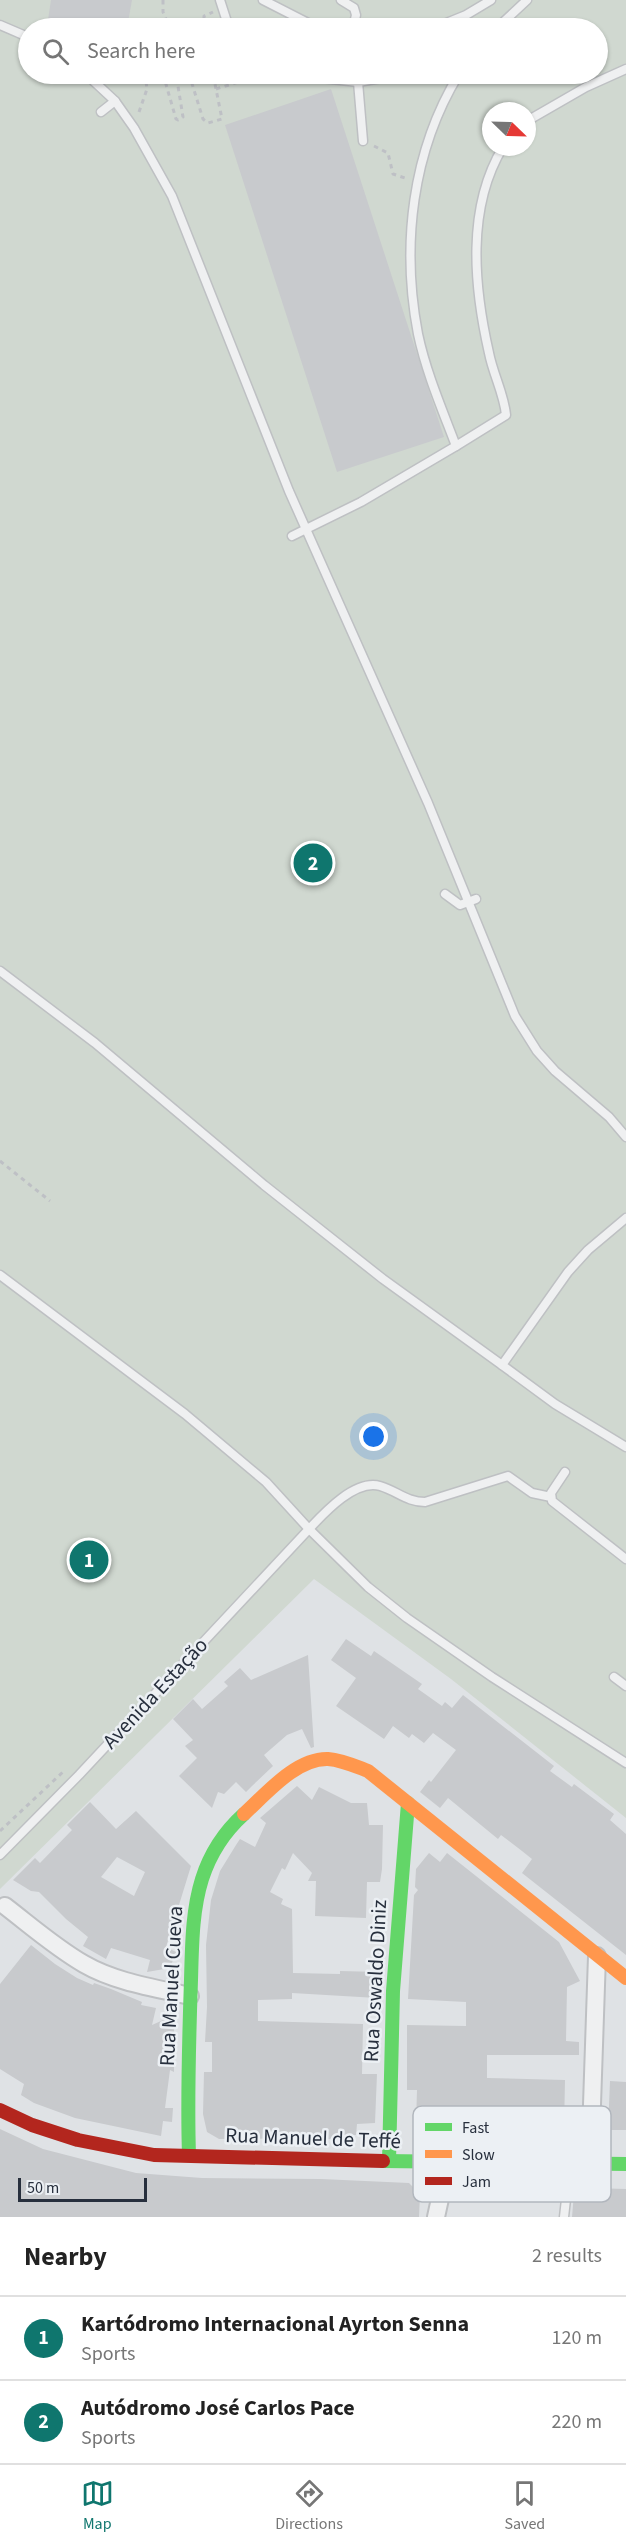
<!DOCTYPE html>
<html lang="en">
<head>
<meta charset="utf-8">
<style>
  :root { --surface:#fff; --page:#f2f2f2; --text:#222; --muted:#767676; --line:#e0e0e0; --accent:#0f766e }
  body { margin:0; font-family:"Source Sans 3",sans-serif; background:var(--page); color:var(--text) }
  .compass { position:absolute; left:482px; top:102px; width:54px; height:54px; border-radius:50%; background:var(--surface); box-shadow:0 2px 4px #0004; rotate:113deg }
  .scale { position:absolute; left:18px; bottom:15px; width:129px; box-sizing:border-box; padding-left:6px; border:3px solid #272f3d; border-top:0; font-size:16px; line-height:21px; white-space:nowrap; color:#272f3d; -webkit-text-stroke:4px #ecf0f4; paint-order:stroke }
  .you { position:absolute; left:374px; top:1437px; width:21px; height:21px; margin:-15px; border:4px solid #fff; border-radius:50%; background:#1a73e8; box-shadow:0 0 0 9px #1a73e833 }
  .badge { display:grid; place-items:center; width:39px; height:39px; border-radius:50%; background:var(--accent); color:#fff; font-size:20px; font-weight:700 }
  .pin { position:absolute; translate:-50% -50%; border:3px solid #fff; box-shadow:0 2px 6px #0006 }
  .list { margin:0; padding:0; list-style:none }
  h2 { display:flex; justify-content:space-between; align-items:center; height:78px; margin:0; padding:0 24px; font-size:26px }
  h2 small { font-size:20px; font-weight:400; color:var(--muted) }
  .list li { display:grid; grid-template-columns:39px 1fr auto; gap:18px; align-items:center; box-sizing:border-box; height:84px; padding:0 24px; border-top:2px solid var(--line) }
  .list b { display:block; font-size:22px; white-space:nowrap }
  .list p { margin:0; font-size:20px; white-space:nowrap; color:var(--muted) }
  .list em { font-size:20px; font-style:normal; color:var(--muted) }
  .icon { flex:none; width:33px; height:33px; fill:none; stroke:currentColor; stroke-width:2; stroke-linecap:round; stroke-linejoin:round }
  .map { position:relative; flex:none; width:626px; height:2217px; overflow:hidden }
  .search { position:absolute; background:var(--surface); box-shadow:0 2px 4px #0004; left:18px; right:18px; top:18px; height:66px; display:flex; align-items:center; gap:15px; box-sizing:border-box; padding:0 21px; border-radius:33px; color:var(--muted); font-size:22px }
  .sheet { height:246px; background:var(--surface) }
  nav { display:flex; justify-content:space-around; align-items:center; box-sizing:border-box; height:84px; border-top:2px solid var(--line); background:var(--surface); font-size:16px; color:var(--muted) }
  nav a { display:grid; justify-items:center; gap:3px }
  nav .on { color:var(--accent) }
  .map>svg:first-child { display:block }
  .green { fill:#d0d8d0; fill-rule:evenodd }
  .building { fill:#c8cacd; fill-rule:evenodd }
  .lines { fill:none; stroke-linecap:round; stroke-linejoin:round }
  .lane-casing { stroke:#bec0c3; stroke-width:11 }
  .street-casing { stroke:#bec0c3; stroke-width:20 }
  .path { stroke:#bec0c5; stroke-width:3; stroke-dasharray:4.5 4.5; stroke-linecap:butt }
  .lane { stroke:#eff0f1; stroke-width:8 }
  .street { stroke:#eff0f1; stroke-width:16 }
  .fast { stroke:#63d668; stroke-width:14 }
  .slow { stroke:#ff974d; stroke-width:14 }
  .jam { stroke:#b3261e; stroke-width:14 }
  .labels { text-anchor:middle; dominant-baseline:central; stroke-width:5; stroke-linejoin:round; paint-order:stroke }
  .street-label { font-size:21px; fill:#272f3d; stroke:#ecf0f4 }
  .key { fill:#ecf0f4; stroke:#b1b6bd; stroke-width:1.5 }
  .key-label { font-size:16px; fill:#272f3d }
</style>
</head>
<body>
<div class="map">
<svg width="626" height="2217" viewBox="0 0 626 2217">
  <rect width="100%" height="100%" fill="#dfe2e5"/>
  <!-- green -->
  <path class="green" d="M0 0H626V1818L451 1679 314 1579 0 1889ZM28 28H598V74H28ZM491 111H527V147H491Z"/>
  <!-- building -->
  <g class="building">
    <path d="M51 0H132L127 28H65L47 26Z"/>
    <path d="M331 89 444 437 337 472 225 125Z"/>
    <path d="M346 1639 371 1656 374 1651 422 1684 418 1689 442 1706 445 1702 452 1708 463 1695 554 1766 550 1771 572 1787 574 1784 614 1814 610 1820 626 1834V1955L522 1873 532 1859 522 1851 501 1835 498 1839 448 1798 440 1808 420 1792 429 1780 431 1782 456 1750 433 1733 424 1743 412 1734 409 1738 393 1726 384 1739 336 1706 356 1678 331 1660Z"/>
    <path d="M308 1655 314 1747 311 1748 302 1729 287 1735 264 1755 273 1766 252 1786 246 1792 236 1782 224 1794 218 1792 212 1808 179 1776 197 1758 185 1746 193 1740 173 1719 193 1699 202 1709 228 1686 224 1682 240 1668 251 1680Z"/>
    <path d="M297 1786 312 1800 319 1787 351 1803H367L369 1825H383L382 1869 380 1882H367L366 1918 315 1916 316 1881H308L312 1873 293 1853 285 1870 282 1868 270 1892 283 1899 281 1904 292 1909 293 1973 340 1974V1971L378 1972 377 1998 292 1993V1999L258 2000V2021L363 2024 362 2074H377L375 2123 357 2124 356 2135H341V2140L315 2138 219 2139 207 2132 203 2114 204 2072H212V2042H205L207 2007 206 1945 211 1900 220 1871 236 1845 240 1839 255 1847 266 1823 260 1818Z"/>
    <path d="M90 1802 116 1829 136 1811 191 1866 166 1947 176 1952 170 1968 147 1972 150 1960 111 1948 106 1959 83 1946 88 1937 66 1919 39 1892 31 1891 13 1880 35 1858 40 1863 72 1830 67 1825ZM117 1857 145 1872 134 1896 101 1877Z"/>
    <path d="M429 1853 440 1862 447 1853 559 1942 580 1981 567 1987 566 2041 579 2042V2055H487V2078L565 2080 564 2128 514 2127V2132H500V2144H432V2130L420 2129 416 2123 417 2090H407V2025L466 2026V2002L408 1999 414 1895 418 1890 415 1887 416 1869Z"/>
    <path d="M31 1945 55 1964 77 1978 93 1985 94 1983 111 1989 142 2002 141 2005 156 2008 152 2025 170 2017 174 2024V2072L170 2070 165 2108H173L172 2122 163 2121 161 2136 75 2118 34 2103 21 2095 24 2084 0 2069V1984Z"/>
    <path d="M610 2081 626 2082V2130H608Z"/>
    <path d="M0 2129 43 2149 136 2173 202 2178 321 2179 409 2183 420 2194 419 2217H0Z"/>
    <path d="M575 2182 592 2183 591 2188 626 2189V2217H572Z"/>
  </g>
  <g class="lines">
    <defs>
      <g id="lane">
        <path d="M220 0 229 28"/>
        <path d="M263 0 308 23 330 28"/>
        <path d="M341 0 354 8 356 15 353 28"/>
        <path d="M0 25 28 37"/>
        <path d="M434 28 466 15 491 0"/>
        <path d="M497 28 527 0"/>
        <path d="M86 74 115 101 134 128 172 196 289 491 428 803 515 1016 537 1051 555 1071 609 1117 626 1137"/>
        <path d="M285 74 358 82 405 74"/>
        <path d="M358 82 363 141"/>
        <path d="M101 112 115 101"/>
        <path d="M527 121 586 87 626 69"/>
        <path d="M456 446 506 415C504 394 493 374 489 353 474 287 466 208 503 147"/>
        <path d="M292 536 361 502 456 446C442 409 426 372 418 334 401 245 412 151 459 74"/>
        <path d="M445 894 460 905 476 899"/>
        <path d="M0 971 95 1043 264 1185 383 1279 502 1365"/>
        <path d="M626 1218 588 1250 568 1272 502 1365 555 1404 626 1447"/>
        <path d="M0 1275 185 1414 266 1482 309 1529C324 1513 355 1479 380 1486 397 1491 407 1502 425 1502L508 1476 532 1493 551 1497"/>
        <path d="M565 1472 551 1493 552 1501 626 1559"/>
        <path d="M614 1677 626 1686"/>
        <path d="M0 1855 79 1775 309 1529 368 1587 407 1618 492 1677 626 1763"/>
        <path d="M564 2217 570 2164"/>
      </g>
      <g id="street">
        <path d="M5 1906C31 1926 56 1948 84 1964 115 1982 155 1988 190 1996"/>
        <path d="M590 2164 597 1956"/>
        <path d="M436 2217 443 2185 445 2163"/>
      </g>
    </defs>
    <!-- lane casing -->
    <use href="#lane" class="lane-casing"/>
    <!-- street casing -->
    <use href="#street" class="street-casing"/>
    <!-- path -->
    <g class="path">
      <path d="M163 0V12L170 28"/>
      <path d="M138 28 142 24 146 28"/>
      <path d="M204 28V16L213 12"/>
      <path d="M163 74 176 119 178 120 183 117 176 74"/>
      <path d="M189 74 203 119 208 123 222 119 213 74"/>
      <path d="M216 89 264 74"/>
      <path d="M139 112 147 89 145 74"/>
      <path d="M374 146 388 153 393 174 405 178"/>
      <path d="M0 1161 50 1201"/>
      <path d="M0 1831 64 1771"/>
    </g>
    <!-- lane -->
    <use href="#lane" class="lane"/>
    <!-- street -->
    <use href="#street" class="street"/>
    <!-- fast -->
    <g class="fast">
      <path d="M189 2155C187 2096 189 2038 191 1980 192 1946 192 1911 202 1879 210 1854 224 1832 244 1814"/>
      <path d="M383 2161 626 2164"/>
      <path d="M389 2161 393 1991 408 1803"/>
    </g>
    <!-- slow -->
    <path class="slow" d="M244 1814C266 1794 296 1758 328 1759 342 1760 355 1766 368 1771L626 1978"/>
    <!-- jam -->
    <path class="jam" d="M0 2110 32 2125 78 2140 154 2155 383 2161"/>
  </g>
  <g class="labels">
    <!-- street labels -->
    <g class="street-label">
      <text transform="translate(155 1693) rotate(-47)">Avenida Estação</text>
      <text transform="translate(375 1981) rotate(-87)">Rua Oswaldo Diniz</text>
      <text transform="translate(171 1986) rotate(-87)">Rua Manuel Cueva</text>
      <text transform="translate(313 2138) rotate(2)">Rua Manuel de Teffé</text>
    </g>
  </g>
  <!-- legend -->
  <rect x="413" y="2106" width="198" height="96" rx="9" class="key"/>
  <rect x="425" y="2123" width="27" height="8" fill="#63d668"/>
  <rect x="425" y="2150" width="27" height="8" fill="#ff974d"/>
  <rect x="425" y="2177" width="27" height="8" fill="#b3261e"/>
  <g class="key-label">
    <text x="462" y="2133">Fast</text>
    <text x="462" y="2160">Slow</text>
    <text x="462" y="2187">Jam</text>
  </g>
</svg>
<svg class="compass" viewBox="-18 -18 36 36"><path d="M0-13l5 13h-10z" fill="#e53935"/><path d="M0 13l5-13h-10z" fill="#767676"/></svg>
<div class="scale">50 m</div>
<div class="you"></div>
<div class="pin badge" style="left:89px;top:1560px">1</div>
<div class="pin badge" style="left:313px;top:863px">2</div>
<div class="search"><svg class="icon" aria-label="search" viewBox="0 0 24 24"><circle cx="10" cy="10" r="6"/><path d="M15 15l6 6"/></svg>Search here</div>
</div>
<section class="sheet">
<h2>Nearby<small>2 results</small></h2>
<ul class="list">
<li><span class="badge">1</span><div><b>Kartódromo Internacional Ayrton Senna</b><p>Sports</p></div><em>120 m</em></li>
<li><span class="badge">2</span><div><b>Autódromo José Carlos Pace</b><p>Sports</p></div><em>220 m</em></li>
</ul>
</section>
<nav>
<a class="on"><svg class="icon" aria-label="map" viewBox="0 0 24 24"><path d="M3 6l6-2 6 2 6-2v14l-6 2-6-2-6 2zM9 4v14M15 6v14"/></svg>Map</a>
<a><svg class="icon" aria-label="directions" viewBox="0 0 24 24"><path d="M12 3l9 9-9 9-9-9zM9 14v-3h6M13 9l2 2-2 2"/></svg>Directions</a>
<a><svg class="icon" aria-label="saved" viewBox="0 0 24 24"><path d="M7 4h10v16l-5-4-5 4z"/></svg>Saved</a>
</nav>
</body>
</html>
